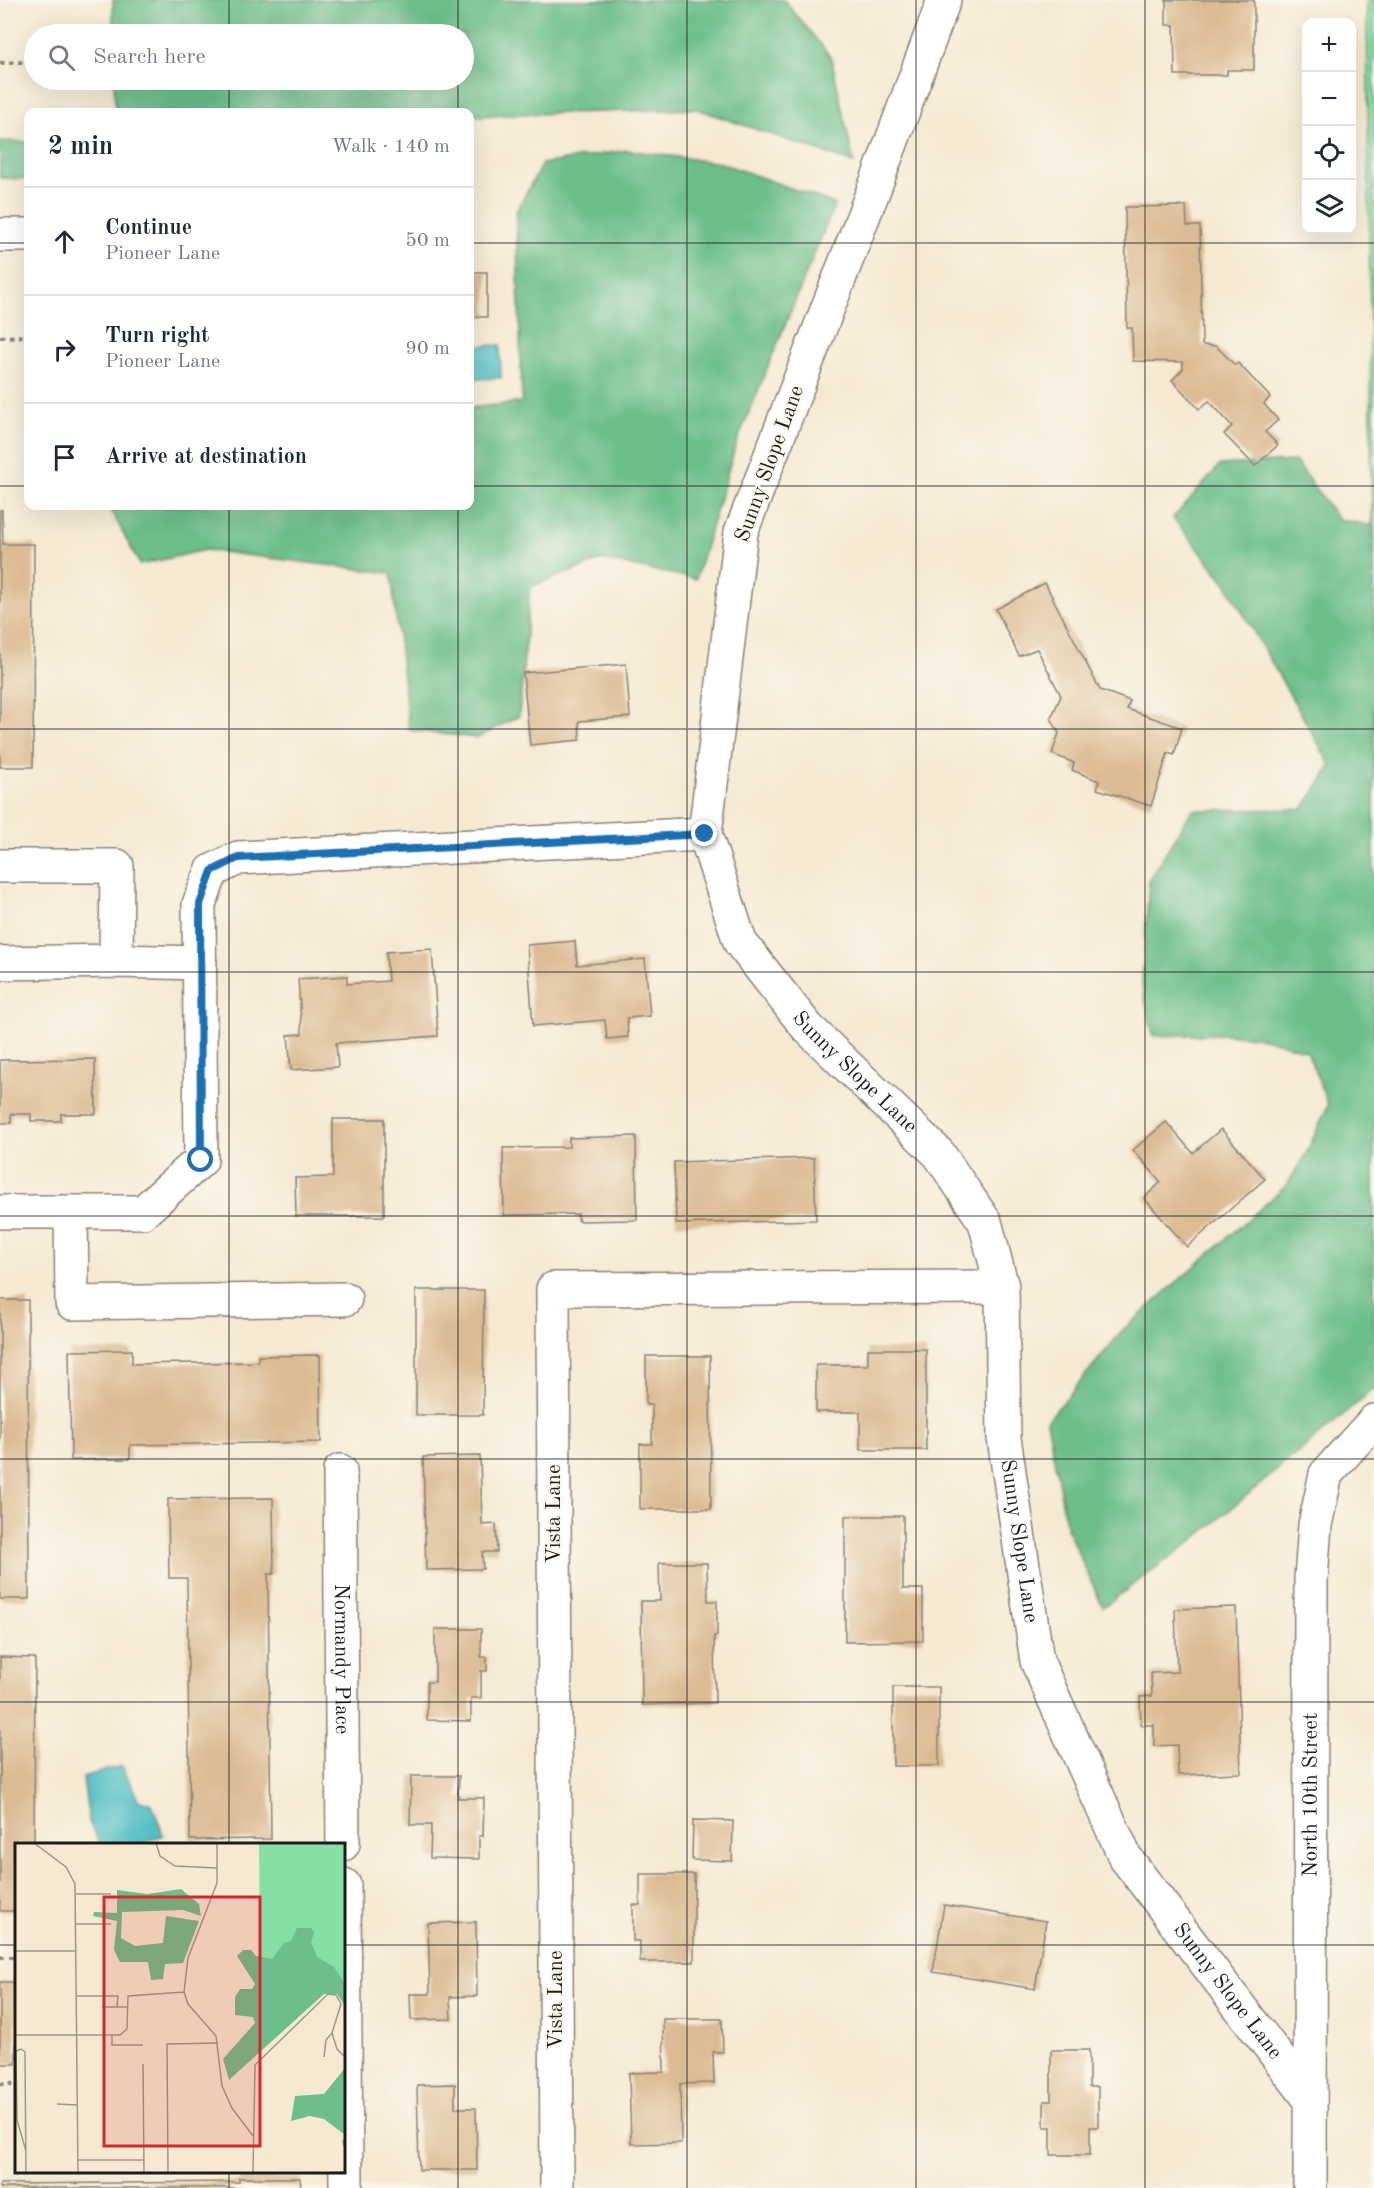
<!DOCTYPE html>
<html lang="en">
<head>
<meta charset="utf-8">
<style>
  :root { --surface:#fff; --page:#f2f2f3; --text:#1f2937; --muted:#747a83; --line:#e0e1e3 }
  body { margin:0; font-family:"Old Standard TT",serif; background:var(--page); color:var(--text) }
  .controls { position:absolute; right:18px; top:18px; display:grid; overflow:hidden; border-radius:12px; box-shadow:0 6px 24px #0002 }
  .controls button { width:54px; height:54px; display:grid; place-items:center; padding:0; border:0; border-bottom:2px solid var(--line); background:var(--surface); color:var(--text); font:30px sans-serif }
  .stop { position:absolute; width:18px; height:18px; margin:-14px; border:4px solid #1f6fb2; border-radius:50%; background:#fff }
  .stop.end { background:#1f6fb2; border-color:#fff; box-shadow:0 2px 6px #0008 }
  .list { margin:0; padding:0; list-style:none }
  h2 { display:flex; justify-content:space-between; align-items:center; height:78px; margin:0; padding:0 24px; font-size:26px }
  h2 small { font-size:20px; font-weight:400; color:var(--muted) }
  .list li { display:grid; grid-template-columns:39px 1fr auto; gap:18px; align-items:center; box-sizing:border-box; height:108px; padding:0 24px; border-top:2px solid var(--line) }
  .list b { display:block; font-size:22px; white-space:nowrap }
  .list p { margin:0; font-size:20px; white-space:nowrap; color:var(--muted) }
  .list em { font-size:20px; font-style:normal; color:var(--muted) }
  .icon { flex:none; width:33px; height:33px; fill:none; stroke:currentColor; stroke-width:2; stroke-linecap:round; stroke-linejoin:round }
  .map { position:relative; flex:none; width:1374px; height:2188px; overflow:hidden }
  .search { position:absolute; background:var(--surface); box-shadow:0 6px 24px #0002; left:24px; top:24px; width:450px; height:66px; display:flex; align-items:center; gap:15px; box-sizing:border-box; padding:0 21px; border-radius:33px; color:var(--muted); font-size:22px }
  .panel { position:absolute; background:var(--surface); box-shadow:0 6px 24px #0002; left:24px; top:108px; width:450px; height:402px; border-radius:12px }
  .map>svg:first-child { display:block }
  .green { fill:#86dfa5; stroke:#517e60; stroke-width:1.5 }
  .forest { fill:#6cbe8a; stroke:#446d53; stroke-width:1.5 }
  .water { fill:#4ebdc4; stroke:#356c70; stroke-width:1.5 }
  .building { fill:#dbbb93 }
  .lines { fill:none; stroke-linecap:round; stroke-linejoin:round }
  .minor-casing { stroke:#888277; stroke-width:36 }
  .path { stroke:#888277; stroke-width:4; stroke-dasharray:4.5 4.5; stroke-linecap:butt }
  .minor { stroke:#fff; stroke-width:33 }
  .route { stroke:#1f6fb2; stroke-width:8 }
  .grid { fill:none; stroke:#1c1c1c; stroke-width:1.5; stroke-opacity:0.55 }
  .labels { text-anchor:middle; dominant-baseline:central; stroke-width:4.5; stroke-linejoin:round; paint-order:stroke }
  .street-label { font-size:21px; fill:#1c1c1c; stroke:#fbf7ec }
  .inset-road { fill:none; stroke:#9e9789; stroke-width:1.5 }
  .view { fill:#d62828; fill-opacity:0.15; stroke:#d62828; stroke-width:3 }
  .inset-edge { fill:none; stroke:#1c1c1c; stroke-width:3 }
</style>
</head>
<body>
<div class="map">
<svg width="1374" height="2188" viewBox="0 0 1374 2188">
  <rect width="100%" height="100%" fill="#fbf7ec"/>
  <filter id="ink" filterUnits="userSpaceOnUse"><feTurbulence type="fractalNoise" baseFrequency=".0167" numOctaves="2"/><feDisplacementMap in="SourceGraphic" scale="12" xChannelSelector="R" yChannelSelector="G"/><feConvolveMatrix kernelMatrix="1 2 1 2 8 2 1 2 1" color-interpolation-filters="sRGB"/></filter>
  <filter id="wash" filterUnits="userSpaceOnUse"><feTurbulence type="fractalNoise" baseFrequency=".008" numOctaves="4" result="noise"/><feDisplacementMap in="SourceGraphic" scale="24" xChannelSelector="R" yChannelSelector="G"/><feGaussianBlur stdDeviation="1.35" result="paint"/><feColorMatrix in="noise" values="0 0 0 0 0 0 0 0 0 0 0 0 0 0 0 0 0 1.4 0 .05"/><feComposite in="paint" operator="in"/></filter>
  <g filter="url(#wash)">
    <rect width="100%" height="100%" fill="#f5e9d2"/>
    <!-- green -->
    <path class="green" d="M1367 0H1374V744Z"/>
    <!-- forest -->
    <g class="forest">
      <path d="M113 0H784L831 57 854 163 697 109 470 116V112H115L114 80H464V34H113Z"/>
      <path d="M0 141 28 142V179L0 178Z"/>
      <path d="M627 150 721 163 835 204 736 444 696 579 602 560 530 587 519 716 477 738 409 730 391 573 205 550 140 565 109 506H470V408L522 402 516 212 542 164Z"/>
      <path d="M1295 461 1338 519 1374 526V1389L1196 1538 1103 1607 1067 1529 1047 1421 1124 1329 1287 1185 1306 1154 1328 1105 1307 1051 1264 1038 1226 1034 1153 1036 1142 985 1149 880 1192 810 1303 809 1331 766 1225 582 1173 518 1220 465Z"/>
    </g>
    <!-- water -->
    <g class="water">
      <path d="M500 345 501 378 472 379V384H470V346Z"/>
      <path d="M122 1766 139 1801 152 1804 163 1835 141 1844H100L89 1822 83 1777Z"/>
    </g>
    <g id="blocks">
      <!-- building -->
      <g class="building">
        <path d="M1166 0H1254V70H1227V75H1175L1174 25H1166Z"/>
        <path d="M1186 206 1187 226H1200L1202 345 1216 346 1235 365 1238 363 1270 397 1264 404 1278 420 1265 432 1278 445 1255 466 1224 434 1232 426 1209 401 1199 409 1172 380 1183 369V362L1133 361 1132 328H1127L1125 207Z"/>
        <rect x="470" y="272" width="17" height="45"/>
        <path d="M0 510H2L3 544H34L33 767H0Z"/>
        <path d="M1045 583 1100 690 1130 701 1127 709 1182 728 1174 755 1168 753 1151 806 1097 789 1099 781 1072 770 1074 763 1052 754 1059 733 1051 718 1061 696 1037 649 1019 656 996 609Z"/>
        <path d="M626 664 630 717 579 721 580 740 530 745 523 673Z"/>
        <path d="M575 941 577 965 645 959 650 1016 627 1018 628 1037 607 1039 605 1020 533 1026 527 945Z"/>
        <path d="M432 949 438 1036 336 1043 338 1067 291 1070 288 1035 302 1034 298 979 347 976V984L388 981 386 952Z"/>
        <path d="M95 1059 96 1114H61V1121H31V1114H11V1123H0V1060Z"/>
        <path d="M333 1119H384V1216H296L295 1178 333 1177Z"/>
        <path d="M1166 1122 1193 1153 1221 1129 1265 1179 1187 1247 1144 1198 1161 1182 1133 1150Z"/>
        <path d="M636 1136 637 1220 578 1221V1214L504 1215 503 1148 569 1147V1138Z"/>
        <path d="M814 1158 816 1220 676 1224 674 1162Z"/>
        <path d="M416 1290H484L483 1415H416Z"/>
        <path d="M0 1300H28L29 1599H0Z"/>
        <path d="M868 1349H926V1450H860V1412H816V1365H868Z"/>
        <path d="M132 1350V1364L258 1362V1356L320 1355 321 1442 130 1445V1459L71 1460 69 1351Z"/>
        <path d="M646 1356H710L711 1509H640V1444H652V1405H646Z"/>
        <path d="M480 1456 482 1525 496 1524 497 1552H482L483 1569 426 1570 423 1457Z"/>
        <path d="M273 1498 274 1574H268L271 1839 190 1840 187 1578H169L168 1499Z"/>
        <path d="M845 1516H903V1589H923V1641L845 1642Z"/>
        <path d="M659 1563H707L708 1601H717V1636H714L715 1703 642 1705 641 1601H660Z"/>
        <path d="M1236 1607 1241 1773 1178 1775 1177 1745 1154 1746V1725H1141L1140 1697 1152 1696 1151 1673 1177 1672 1175 1609Z"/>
        <path d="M435 1629H481V1657H487V1671H481V1698H471V1721L427 1720V1682H435Z"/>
        <path d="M0 1657 35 1658 34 1844H16V1911H0Z"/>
        <rect x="893" y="1687" width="46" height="79"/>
        <path d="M411 1776H459L458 1798H484L483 1836H479V1859L430 1858 431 1825H410Z"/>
        <path d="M693 1820 733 1821 732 1861 692 1860Z"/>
        <path d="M640 1874H694V1962H640V1941H633V1905H640Z"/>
        <path d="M944 1905 1046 1921 1035 1989 933 1972Z"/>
        <path d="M476 1922 477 1996 450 1997 451 2019 411 2020 410 1994H430L428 1923Z"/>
        <rect x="0" y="1982" width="16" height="82"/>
        <path d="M663 2019H722L723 2052H713L714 2083 680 2084 681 2143 631 2144 629 2073 664 2072Z"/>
        <path d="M1051 2050H1089V2087H1098V2127H1090V2155H1051V2127H1044V2101H1051Z"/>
        <path d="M455 2084V2108H476L477 2170H419L417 2085Z"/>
        <path d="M239 2178H300L301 2188H0V2184L239 2182Z"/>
      </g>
    </g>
  </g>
  <g filter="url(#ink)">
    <use href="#blocks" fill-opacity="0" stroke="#888277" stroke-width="1.5"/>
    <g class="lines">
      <defs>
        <g id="minor">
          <path id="s1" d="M944 0 877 181 741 532 705 834 740 942 807 1027 939 1154 985 1222 1002 1287 1004 1438 1037 1661 1125 1857 1310 2099"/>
          <path d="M0 235H28"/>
          <path d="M0 866H117L116 961"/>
          <path d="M0 963 116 961 200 963"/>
          <path d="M0 1212H143L201 1160 199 904 212 871 238 858 705 834"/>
          <path d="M71 1212 72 1303 345 1299"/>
          <path id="s2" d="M340 1471 343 1844"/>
          <path d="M344 1885 346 2188"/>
          <path d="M557 2188 553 1289 1002 1287"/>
          <path id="s3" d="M1310 2188 1311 1579 1315 1525 1326 1474 1374 1421"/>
        </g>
      </defs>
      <!-- minor casing -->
      <use href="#minor" class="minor-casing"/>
      <!-- path -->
      <g class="path">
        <path d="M0 63 34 62"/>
        <path d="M0 337 28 336"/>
        <path d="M0 1957H16"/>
        <path d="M0 2084H16"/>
      </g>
      <!-- minor -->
      <use href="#minor" class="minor"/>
    </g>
  </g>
  <g class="lines" filter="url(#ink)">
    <!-- route -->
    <path class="route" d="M201 1160 200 904 212 871 238 858 705 834"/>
  </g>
  <!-- grid -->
  <path class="grid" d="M229 0V34M458 0V34M687 0V2188M916 0V2188M1145 0V2188M229 80V112M458 80V112M0 243H28M470 243H1374M0 486H28M470 486H1374M229 506V1844M458 506V2188M0 729H1374M0 972H1374M0 1216H1374M0 1459H1374M0 1702H1374M0 1945H16M344 1945H1374M229 2172V2188"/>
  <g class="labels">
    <!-- street labels -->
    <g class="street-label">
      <text transform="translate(770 464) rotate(-70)">Sunny Slope Lane</text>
      <text stroke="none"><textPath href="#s1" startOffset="1161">Sunny Slope Lane</textPath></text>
      <text transform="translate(554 1514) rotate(-90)">Vista Lane</text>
      <text stroke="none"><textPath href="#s1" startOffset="1683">Sunny Slope Lane</textPath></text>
      <text stroke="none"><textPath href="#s2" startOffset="188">Normandy Place</textPath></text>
      <text stroke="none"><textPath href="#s3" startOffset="393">North 10th Street</textPath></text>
      <text stroke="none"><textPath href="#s1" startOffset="2188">Sunny Slope Lane</textPath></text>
      <text transform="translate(556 2000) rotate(-90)">Vista Lane</text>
    </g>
  </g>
  <!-- overview -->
  <g transform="translate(15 1843)">
    <rect width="330" height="330" fill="#f5e9d2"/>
    <path d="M244 0H330V152L308 148 246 206Z" fill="#86dfa5"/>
    <path d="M166 46 184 61 186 73 168 67 107 69 106 95 120 103 148 100 151 73 184 78 168 120 150 121 148 136 136 137 133 119H105L99 107 102 78 78 73 79 69 102 70V47L132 51ZM282 85H296L299 90 296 99 302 114 319 124 330 141V163L322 151H309L214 237 208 216 240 180 238 174 220 172V154L225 146H237L240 141 222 113 228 107H236L241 113 257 116 269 100 276 98ZM330 225V308L327 299 330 292 309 276 295 273 276 278 280 253 309 251Z" fill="#6cbe8a"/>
    <path class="inset-road" d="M19 0 51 24 60 41 63 330M141 0 145 13 160 23 202 25M202 0V40L173 115 169 149 173 161 201 193 207 243 217 265 238 293M60 51H96M61 81H96M0 108H61M62 153H103L102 164M87 164H112M0 192H105L112 186 113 153 169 149M97 192V202H128M309 214 311 197 317 190M128 221 129 330M42 261 63 262M11 308 2 277 1 214V208L6 206 10 209V213L11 330M63 317H129M153 330 152 201 203 200M238 330 240 222 313 151 321 152 326 161 317 190 322 206 330 214M307 330 330 329"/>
    <path class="view" d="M89 54H245V303H89Z"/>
    <rect width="330" height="330" class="inset-edge"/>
  </g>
</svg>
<div class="controls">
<button>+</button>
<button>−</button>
<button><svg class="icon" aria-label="locate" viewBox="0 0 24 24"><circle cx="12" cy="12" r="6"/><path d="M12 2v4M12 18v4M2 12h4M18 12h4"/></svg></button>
<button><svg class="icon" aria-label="layers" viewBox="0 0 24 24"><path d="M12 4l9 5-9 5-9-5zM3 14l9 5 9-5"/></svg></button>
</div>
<div class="stop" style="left:201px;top:1160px"></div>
<div class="stop end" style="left:705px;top:834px"></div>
<div class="search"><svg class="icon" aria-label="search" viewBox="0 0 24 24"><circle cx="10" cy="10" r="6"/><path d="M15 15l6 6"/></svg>Search here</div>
<section class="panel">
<h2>2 min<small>Walk · 140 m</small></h2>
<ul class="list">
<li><svg class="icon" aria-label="ahead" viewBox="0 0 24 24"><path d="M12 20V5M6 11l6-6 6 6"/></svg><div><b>Continue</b><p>Pioneer Lane</p></div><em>50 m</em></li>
<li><svg class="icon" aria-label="right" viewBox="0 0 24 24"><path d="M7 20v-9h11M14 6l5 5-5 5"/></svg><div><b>Turn right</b><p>Pioneer Lane</p></div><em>90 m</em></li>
<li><svg class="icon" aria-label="arrive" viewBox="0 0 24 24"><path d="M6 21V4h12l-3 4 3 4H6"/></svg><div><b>Arrive at destination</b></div></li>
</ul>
</section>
</div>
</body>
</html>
